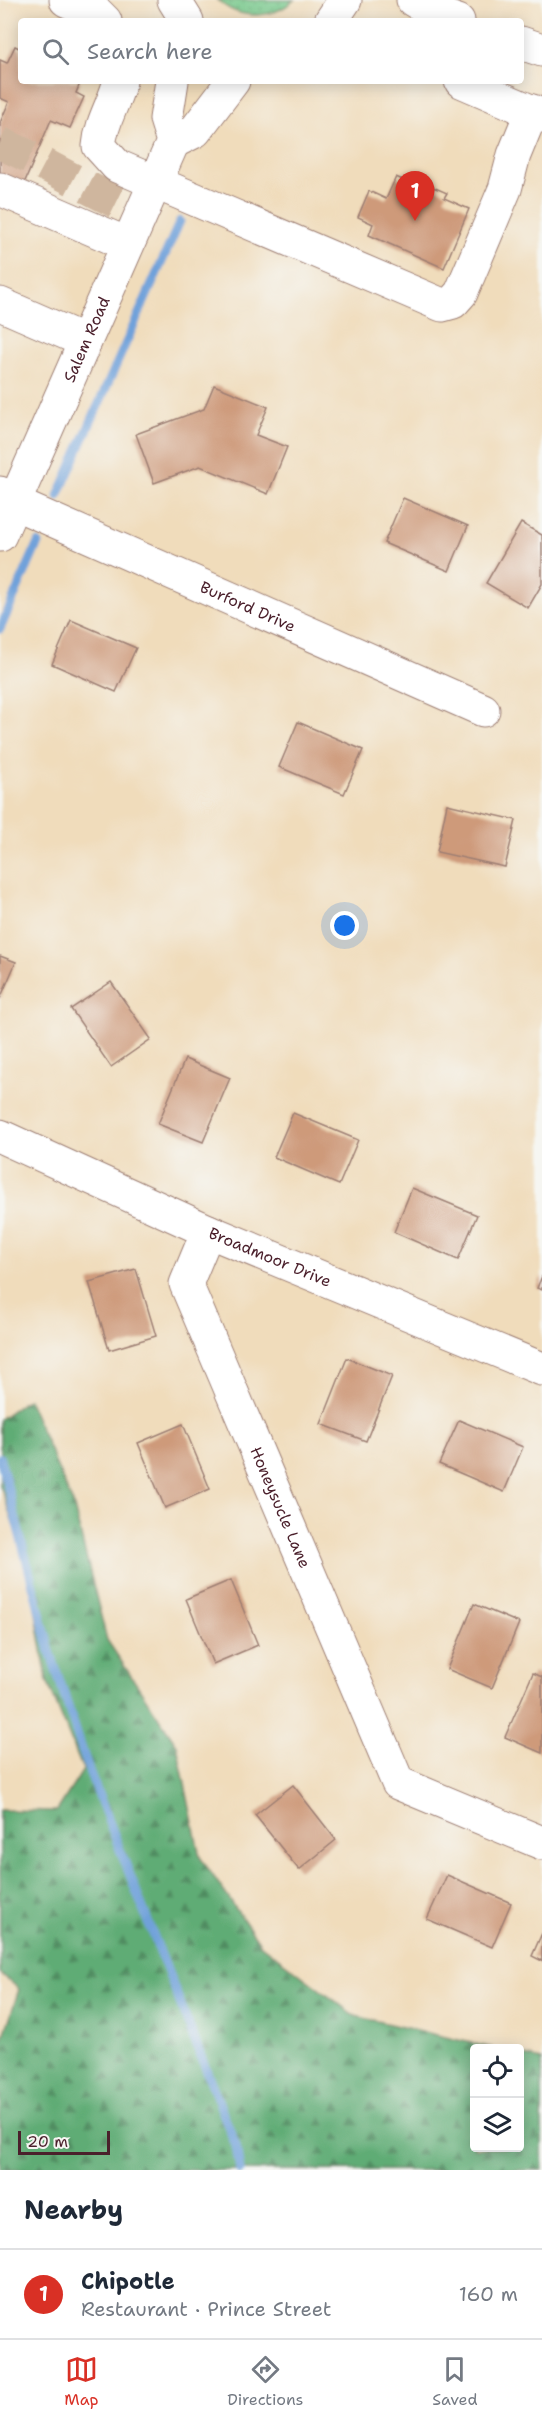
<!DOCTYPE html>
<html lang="en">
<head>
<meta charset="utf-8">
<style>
  :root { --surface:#fff; --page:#f2f2f3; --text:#1f2937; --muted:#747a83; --line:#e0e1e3; --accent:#d93025 }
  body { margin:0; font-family:"Shantell Sans",sans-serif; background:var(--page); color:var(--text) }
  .controls { position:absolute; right:18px; bottom:18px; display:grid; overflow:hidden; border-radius:6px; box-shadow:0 3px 15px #0003 }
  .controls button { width:54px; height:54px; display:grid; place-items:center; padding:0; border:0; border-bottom:2px solid var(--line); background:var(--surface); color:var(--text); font:30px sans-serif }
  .scale { position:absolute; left:18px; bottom:15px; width:92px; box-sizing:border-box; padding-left:6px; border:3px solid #4a1f2b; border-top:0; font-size:16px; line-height:21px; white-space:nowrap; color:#4a1f2b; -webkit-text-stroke:4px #f6f6f2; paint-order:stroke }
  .you { position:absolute; left:345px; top:926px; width:21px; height:21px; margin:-15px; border:4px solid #fff; border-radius:50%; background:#1a73e8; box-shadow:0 0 0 9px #1a73e833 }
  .badge { display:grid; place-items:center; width:39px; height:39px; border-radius:50%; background:var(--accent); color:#fff; font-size:20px; font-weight:700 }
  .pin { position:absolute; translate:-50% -50px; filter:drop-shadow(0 2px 3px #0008) }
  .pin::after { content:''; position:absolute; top:32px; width:21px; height:18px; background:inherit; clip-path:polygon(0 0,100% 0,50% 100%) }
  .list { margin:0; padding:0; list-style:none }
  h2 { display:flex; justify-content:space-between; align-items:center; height:78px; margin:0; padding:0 24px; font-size:26px }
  h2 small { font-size:20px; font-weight:400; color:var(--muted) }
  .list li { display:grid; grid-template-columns:39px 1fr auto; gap:18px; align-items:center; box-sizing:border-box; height:90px; padding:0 24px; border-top:2px solid var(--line) }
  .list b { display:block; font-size:22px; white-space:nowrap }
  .list p { margin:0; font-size:20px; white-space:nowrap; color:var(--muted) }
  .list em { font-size:20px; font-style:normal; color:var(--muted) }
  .icon { flex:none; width:33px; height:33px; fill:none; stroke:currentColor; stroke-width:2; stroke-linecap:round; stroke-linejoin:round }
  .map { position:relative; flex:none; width:542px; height:2170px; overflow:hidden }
  .search { position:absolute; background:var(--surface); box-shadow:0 3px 15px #0003; left:18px; right:18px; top:18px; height:66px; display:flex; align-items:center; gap:15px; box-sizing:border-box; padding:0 21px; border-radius:6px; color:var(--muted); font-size:22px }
  .sheet { height:168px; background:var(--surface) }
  nav { display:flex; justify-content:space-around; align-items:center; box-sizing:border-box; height:84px; border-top:2px solid var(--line); background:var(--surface); font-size:16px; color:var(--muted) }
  nav a { display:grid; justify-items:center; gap:3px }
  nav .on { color:var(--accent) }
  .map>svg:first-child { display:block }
  .grass { fill:url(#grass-dots); stroke:#5f735a; stroke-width:1.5 }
  .forest { fill:url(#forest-firs); stroke:#546650; stroke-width:1.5 }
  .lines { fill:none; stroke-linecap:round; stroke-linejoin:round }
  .stream { stroke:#70a1da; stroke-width:9 }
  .building { fill:#ce9a7a }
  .minor-tunnel { stroke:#cfb69e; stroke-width:33; stroke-dasharray:33 16; stroke-linecap:butt }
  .minor-casing { stroke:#9d7e73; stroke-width:35 }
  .major-casing { stroke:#9d7e73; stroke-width:35 }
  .minor { stroke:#fff; stroke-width:33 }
  .major { stroke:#fff; stroke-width:33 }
  .labels { text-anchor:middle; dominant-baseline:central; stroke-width:4.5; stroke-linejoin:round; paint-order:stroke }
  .street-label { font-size:16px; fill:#4a1f2b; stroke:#f6f6f2 }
</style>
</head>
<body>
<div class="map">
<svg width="542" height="2170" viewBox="0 0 542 2170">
  <defs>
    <pattern id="grass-dots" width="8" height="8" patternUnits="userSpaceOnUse" patternTransform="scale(1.5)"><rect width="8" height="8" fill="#74c789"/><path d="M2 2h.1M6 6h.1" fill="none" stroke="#66aa76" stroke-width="1.8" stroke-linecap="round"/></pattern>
    <pattern id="forest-firs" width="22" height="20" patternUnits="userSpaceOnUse" patternTransform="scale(1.5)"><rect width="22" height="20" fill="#5fac75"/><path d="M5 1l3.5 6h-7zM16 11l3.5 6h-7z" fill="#508b60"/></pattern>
  </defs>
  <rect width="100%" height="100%" fill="#f6f6f2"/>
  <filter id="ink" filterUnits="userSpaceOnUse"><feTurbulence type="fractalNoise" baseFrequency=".0167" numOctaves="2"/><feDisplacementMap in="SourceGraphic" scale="12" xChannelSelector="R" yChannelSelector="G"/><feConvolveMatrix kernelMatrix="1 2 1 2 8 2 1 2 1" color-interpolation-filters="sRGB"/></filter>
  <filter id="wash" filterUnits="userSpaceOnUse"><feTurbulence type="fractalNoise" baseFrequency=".008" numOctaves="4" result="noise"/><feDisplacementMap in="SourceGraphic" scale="24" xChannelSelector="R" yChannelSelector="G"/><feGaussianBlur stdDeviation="1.35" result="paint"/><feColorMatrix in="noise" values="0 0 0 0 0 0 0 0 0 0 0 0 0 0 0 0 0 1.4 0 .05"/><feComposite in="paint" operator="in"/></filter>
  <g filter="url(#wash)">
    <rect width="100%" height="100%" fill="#f0dcbb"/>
    <!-- grass -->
    <path class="grass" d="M218 0H294C273 19 239 21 218 0Z"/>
    <!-- forest -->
    <path class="forest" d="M28 1399 73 1504 107 1640 177 1745 200 1857 261 1945 355 2016 493 2048H474V2148H520V2055L542 2060V2170H0V2048L19 1989 0 1973V1810L57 1811 83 1770 47 1681 29 1570 0 1485V1419Z"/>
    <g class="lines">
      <!-- stream -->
      <g class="stream">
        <path d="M58 496 180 221"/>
        <path d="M0 629 38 543"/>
        <path d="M0 1458 50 1651 88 1768 236 2146 240 2170"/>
      </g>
    </g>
    <g id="blocks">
      <!-- building -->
      <g class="building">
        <path d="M15 46 21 49V81H81L76 93 84 97 70 128 51 120 23 186 0 176V123L9 102 0 98V60L7 63Z"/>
        <path d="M396 177 421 188 424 183 447 193 444 198 469 209 444 268 369 235 373 224 358 217 369 191 386 199Z"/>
        <path d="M214 385 268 407 256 435 287 447 268 494 200 466 154 483 136 434 204 409Z"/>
        <path d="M403 498 468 526 449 571 384 543Z"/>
        <path d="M521 523 542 535V584L528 608 486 583Z"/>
        <path d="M71 620 136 648 116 692 52 664Z"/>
        <path d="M298 722 363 750 344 794 279 767Z"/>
        <path d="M447 804 516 820 505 867 437 852Z"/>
        <path d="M0 956 16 962 0 999Z"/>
        <path d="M111 982 151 1039 111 1067 71 1009Z"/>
        <path d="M185 1059 230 1078 203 1142 158 1124Z"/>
        <path d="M293 1113 358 1140 339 1185 274 1157Z"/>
        <path d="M412 1188 477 1215 458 1260 394 1232Z"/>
        <path d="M136 1269 156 1336 109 1350 89 1282Z"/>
        <path d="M542 1276V1290L537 1288Z"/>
        <path d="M347 1358 392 1376 366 1441 321 1424Z"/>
        <path d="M459 1420 523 1447 504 1492 439 1464Z"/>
        <path d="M183 1424 210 1489 165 1508 138 1443Z"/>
        <path d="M231 1580 258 1645 213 1664 186 1599Z"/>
        <path d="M474 1604 519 1623 492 1688 447 1669Z"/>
        <path d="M533 1673 542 1677V1753L505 1737Z"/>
        <path d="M293 1785 336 1840 299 1870 255 1815Z"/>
        <path d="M447 1875 511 1903 492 1947 427 1919Z"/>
        <path d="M542 1933V1961L532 1956Z"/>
      </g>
    </g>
  </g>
  <g filter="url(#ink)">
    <use href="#blocks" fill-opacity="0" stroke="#9d7e73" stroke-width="1.5"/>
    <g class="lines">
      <!-- minor-tunnel -->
      <path class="minor-tunnel" d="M0 143C48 164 92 192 140 213"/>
      <defs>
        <g id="minor">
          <path d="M66 0 97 13 105 21"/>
          <path d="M120 81C114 104 101 122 99 146L117 166 442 305 453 302 461 293 505 189 514 155 532 111"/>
          <path d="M0 189 127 244"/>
          <path d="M0 304 85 341"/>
          <path id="s1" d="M0 493 14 503 483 710"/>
          <path id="s2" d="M0 1136 208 1231 542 1369"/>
          <path id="s3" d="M208 1231 186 1284 398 1783 542 1843"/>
        </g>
        <g id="major">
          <path d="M174 0 187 21"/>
          <path d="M413 0 435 13 458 21"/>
          <path d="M331 21 345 0"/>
          <path d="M521 43 542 50"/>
          <path d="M461 81 542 116"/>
          <path d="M173 142 195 131 233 81"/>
          <path id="s4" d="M0 535 173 142 166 119 172 81"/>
        </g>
      </defs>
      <!-- minor casing -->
      <use href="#minor" class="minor-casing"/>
      <!-- major casing -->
      <use href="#major" class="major-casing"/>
      <!-- minor -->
      <use href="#minor" class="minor"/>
      <!-- major -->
      <use href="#major" class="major"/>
    </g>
  </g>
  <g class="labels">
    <!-- street labels -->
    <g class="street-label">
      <text stroke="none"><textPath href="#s4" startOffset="214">Salem Road</textPath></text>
      <text stroke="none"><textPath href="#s1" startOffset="273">Burford Drive</textPath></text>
      <text stroke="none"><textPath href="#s2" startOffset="296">Broadmoor Drive</textPath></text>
      <text stroke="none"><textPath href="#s3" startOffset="300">Honeysucle Lane</textPath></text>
    </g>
  </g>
</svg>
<div class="controls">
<button><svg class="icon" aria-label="locate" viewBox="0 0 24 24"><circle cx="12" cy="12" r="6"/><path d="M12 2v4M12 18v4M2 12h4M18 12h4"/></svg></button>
<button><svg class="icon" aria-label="layers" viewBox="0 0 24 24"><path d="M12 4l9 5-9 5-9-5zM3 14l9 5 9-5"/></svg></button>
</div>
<div class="scale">20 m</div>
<div class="you"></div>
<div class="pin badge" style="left:415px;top:221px">1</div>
<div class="search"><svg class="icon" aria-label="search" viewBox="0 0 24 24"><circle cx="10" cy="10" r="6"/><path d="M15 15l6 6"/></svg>Search here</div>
</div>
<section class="sheet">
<h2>Nearby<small></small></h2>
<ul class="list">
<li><span class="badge">1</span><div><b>Chipotle</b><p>Restaurant · Prince Street</p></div><em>160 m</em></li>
</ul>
</section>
<nav>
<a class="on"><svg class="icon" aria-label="map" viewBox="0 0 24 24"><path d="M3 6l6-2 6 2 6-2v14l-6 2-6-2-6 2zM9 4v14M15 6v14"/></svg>Map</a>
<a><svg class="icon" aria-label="directions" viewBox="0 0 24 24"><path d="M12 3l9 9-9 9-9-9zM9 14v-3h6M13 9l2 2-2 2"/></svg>Directions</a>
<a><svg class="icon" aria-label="saved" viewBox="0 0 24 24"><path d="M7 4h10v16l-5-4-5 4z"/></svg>Saved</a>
</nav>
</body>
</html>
